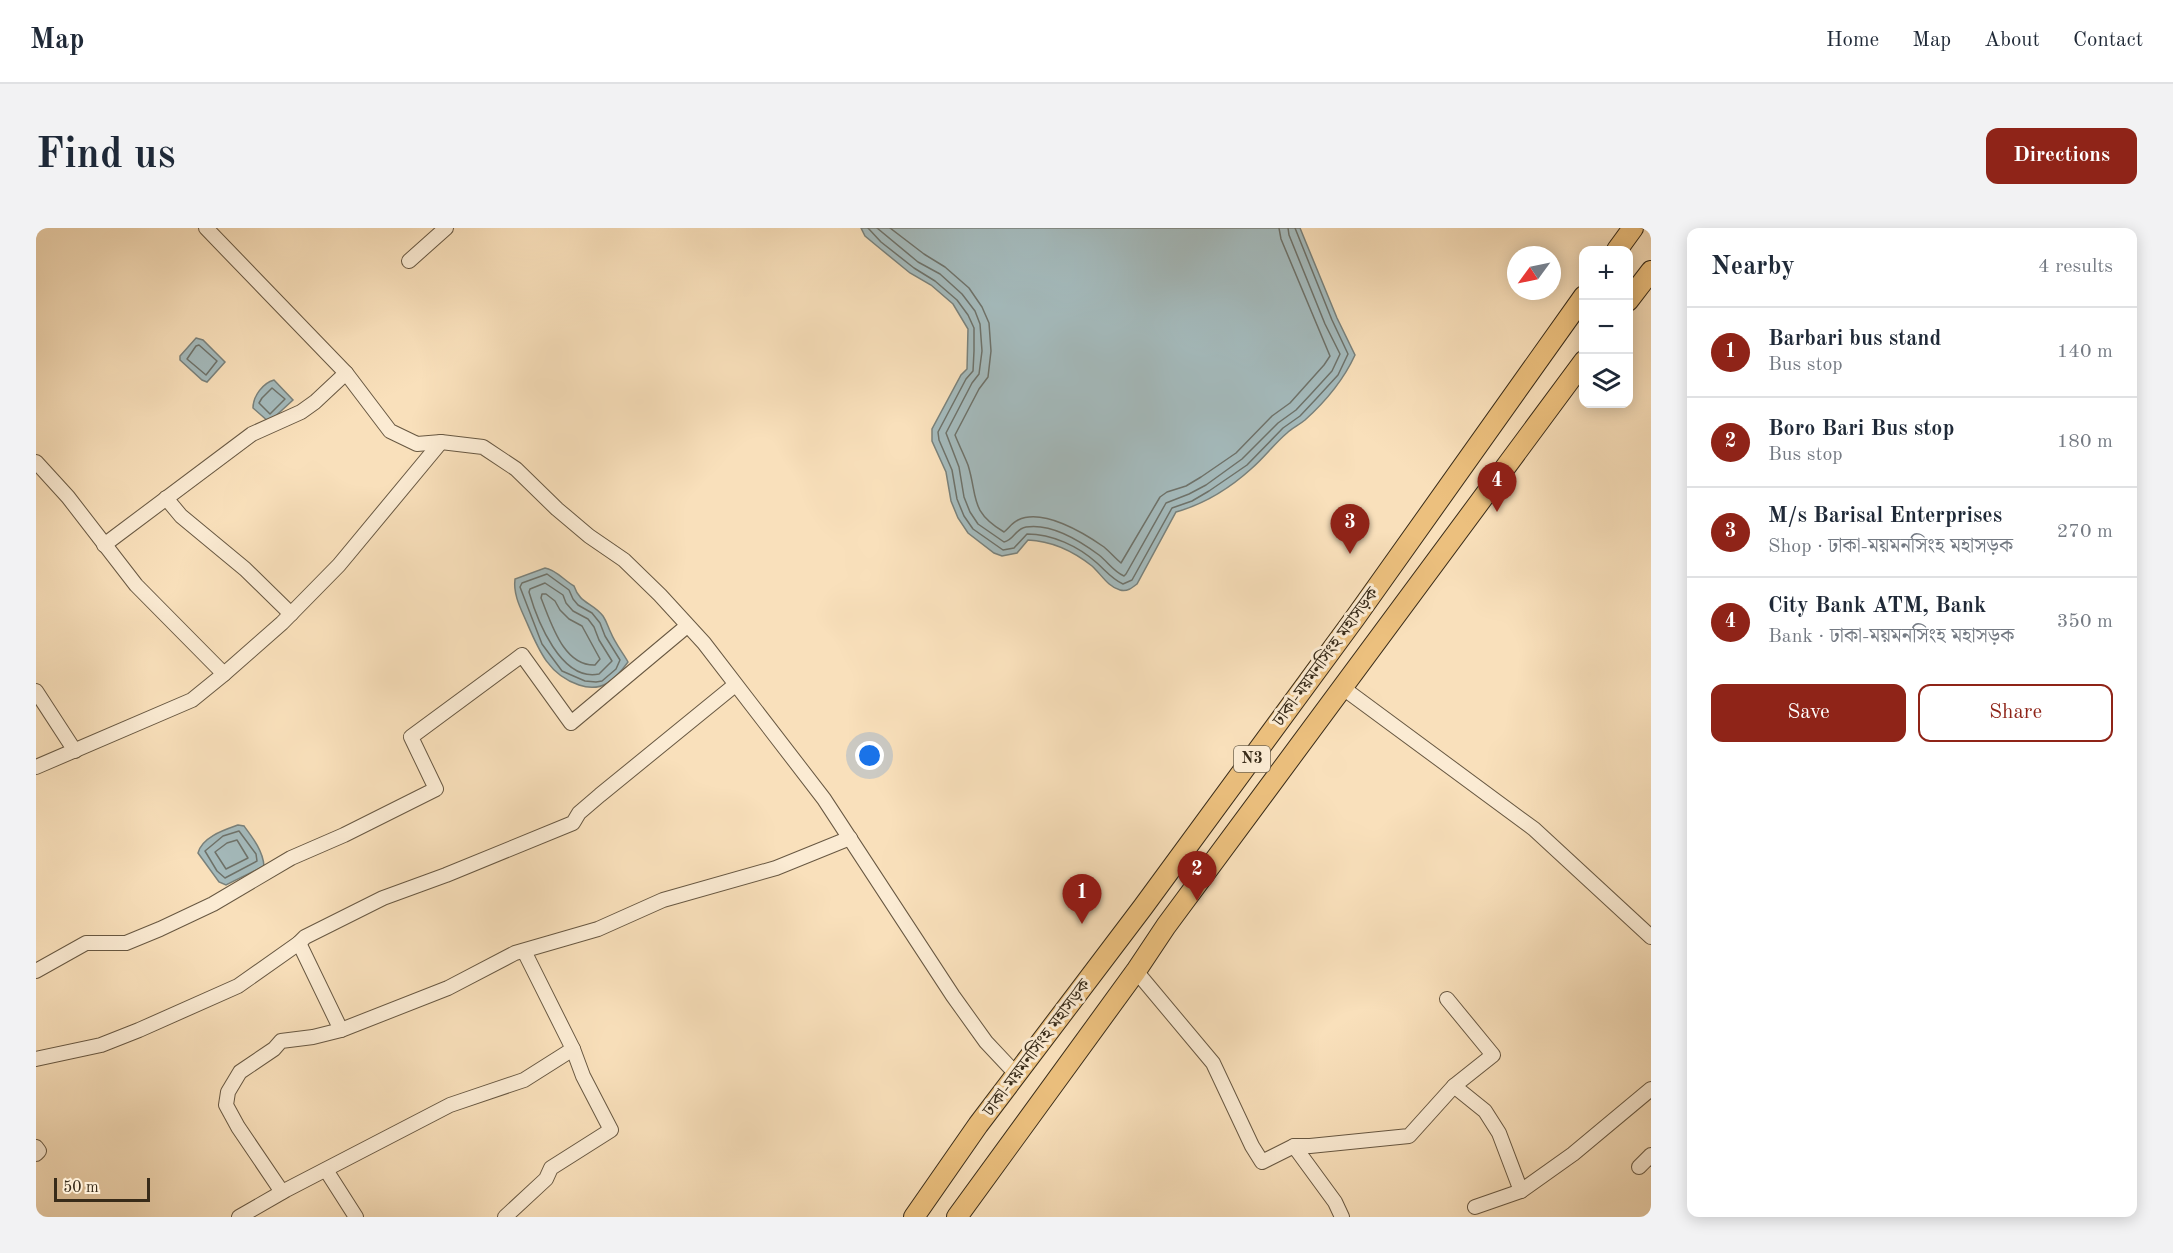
<!DOCTYPE html>
<html lang="en">
<head>
<meta charset="utf-8">
<style>
  :root { --surface:#fff; --page:#f2f2f3; --text:#1f2937; --muted:#747a83; --line:#e0e1e3; --accent:#8f2418 }
  body { margin:0; font-family:"Old Standard TT","Noto Serif Bengali",serif; background:var(--page); color:var(--text) }
  .controls { position:absolute; right:18px; top:18px; display:grid; overflow:hidden; border-radius:12px; box-shadow:0 3px 15px #0003 }
  .controls button { width:54px; height:54px; display:grid; place-items:center; padding:0; border:0; border-bottom:2px solid var(--line); background:var(--surface); color:var(--text); font:30px sans-serif }
  .compass { position:absolute; left:1471px; top:18px; width:54px; height:54px; border-radius:50%; background:var(--surface); box-shadow:0 3px 15px #0003; rotate:237deg }
  .scale { position:absolute; left:18px; bottom:15px; width:96px; box-sizing:border-box; padding-left:6px; border:3px solid #382b19; border-top:0; font-size:16px; line-height:21px; white-space:nowrap; color:#382b19; -webkit-text-stroke:4px #fbebd3; paint-order:stroke }
  .you { position:absolute; left:834px; top:528px; width:21px; height:21px; margin:-15px; border:4px solid #fff; border-radius:50%; background:#1a73e8; box-shadow:0 0 0 9px #1a73e833 }
  .badge { display:grid; place-items:center; width:39px; height:39px; border-radius:50%; background:var(--accent); color:#fff; font-size:20px; font-weight:700 }
  .pin { position:absolute; translate:-50% -50px; filter:drop-shadow(0 2px 3px #0008) }
  .pin::after { content:''; position:absolute; top:32px; width:21px; height:18px; background:inherit; clip-path:polygon(0 0,100% 0,50% 100%) }
  .list { margin:0; padding:0; list-style:none }
  h2 { display:flex; justify-content:space-between; align-items:center; height:78px; margin:0; padding:0 24px; font-size:26px }
  h2 small { font-size:20px; font-weight:400; color:var(--muted) }
  .list li { display:grid; grid-template-columns:39px 1fr auto; gap:18px; align-items:center; box-sizing:border-box; height:90px; padding:0 24px; border-top:2px solid var(--line) }
  .list b { display:block; font-size:22px; white-space:nowrap }
  .list p { margin:0; font-size:20px; white-space:nowrap; color:var(--muted) }
  .list em { font-size:20px; font-style:normal; color:var(--muted) }
  .actions { display:flex; gap:12px; padding:18px 24px }
  .actions a { flex:1; padding:14px 0; border:2px solid var(--accent); border-radius:12px; text-align:center; font-size:21px; color:var(--accent) }
  .actions .main { background:var(--accent); color:#fff }
  .icon { flex:none; width:33px; height:33px; fill:none; stroke:currentColor; stroke-width:2; stroke-linecap:round; stroke-linejoin:round }
  .map { position:relative; flex:none; width:1615px; height:989px; overflow:hidden; border-radius:12px }
  header { display:flex; align-items:center; gap:36px; box-sizing:border-box; height:84px; padding:0 30px; background:var(--surface); border-bottom:2px solid var(--line) }
  header strong { font-size:28px }
  nav { display:flex; gap:33px; margin-inline-start:auto; font-size:21px }
  .intro { display:flex; align-items:center; justify-content:space-between; box-sizing:border-box; height:144px; padding:0 36px }
  h1 { margin:0; font-size:42px }
  .button { padding:15px 27px; border-radius:12px; background:var(--accent); color:#fff; font-size:21px; font-weight:700 }
  main { display:flex; gap:36px; padding:0 36px }
  aside { flex:1; background:var(--surface); border-radius:12px; box-shadow:0 3px 15px #0003 }
  .map>svg:first-child { display:block }
  .water { fill:#a4babc; stroke:#79817b; stroke-width:1.5 }
  .lines { fill:none; stroke-linecap:round; stroke-linejoin:round }
  .shore { stroke:#6e726a; stroke-width:1.5 }
  .minor-casing { stroke:#685842; stroke-width:16 }
  .highway-casing { stroke:#382b19; stroke-width:22 }
  .minor { stroke:#fbebd3; stroke-width:14 }
  .highway { stroke:#ecc07e; stroke-width:20 }
  .labels { text-anchor:middle; dominant-baseline:central; stroke-width:6; stroke-linejoin:round; paint-order:stroke }
  .shield { fill:#fbebd3; stroke:#726551; stroke-width:1.5 }
  .shield-label { font-size:16px; font-weight:bold; fill:#382b19 }
  .street-label { font-size:18px; fill:#382b19; stroke:#fbebd3 }
</style>
</head>
<body>
<header>
<strong>Map</strong>
<nav><a>Home</a><a>Map</a><a>About</a><a>Contact</a></nav>
</header>
<div class="intro"><h1>Find us</h1><a class="button">Directions</a></div>
<main>
<div class="map">
<svg width="1615" height="989" viewBox="0 0 1615 989">
  <rect width="100%" height="100%" fill="#f9e0bb"/>
  <filter id="stains"><feTurbulence type="fractalNoise" baseFrequency=".00333" numOctaves="4"/><feColorMatrix values="0 0 0 0 .2 0 0 0 0 .09 0 0 0 0 .02 0 0 0 .5 -.17"/></filter>
  <radialGradient id="worn" r=".72"><stop offset=".6" stop-color="#630" stop-opacity="0"/><stop offset="1" stop-color="#630" stop-opacity=".3"/></radialGradient>
  <!-- water -->
  <g class="water">
    <path d="M825 0H1264L1301 90 1319 127C1308 151 1289 174 1269 192 1263 197 1256 200 1251 205 1238 216 1228 230 1215 241 1194 260 1168 276 1140 284L1101 356C1096 360 1091 364 1084 362 1072 359 1065 346 1056 338 1037 323 1015 313 992 312L981 325 966 328 958 325 932 305 922 290 915 273 910 244 896 213V201L925 147 931 141 932 101 917 76 895 57 874 45 841 18 829 8Z"/>
    <path d="M160 110 167 112 189 134 171 154 166 152 144 132V128Z"/>
    <path d="M238 152 257 172 233 194 217 180C217 168 227 155 238 152Z"/>
    <path d="M509 340C519 341 529 353 538 358 544 376 556 374 567 388 571 394 572 399 575 405 579 415 587 425 592 434 579 452 566 465 543 457 513 447 503 423 491 395 485 381 477 367 479 351Z"/>
    <path d="M202 597 208 598C217 610 227 623 228 638L190 657 183 654 162 625C166 609 188 602 202 597Z"/>
  </g>
  <g class="lines">
    <!-- shore -->
    <g class="shore">
      <path d="M832 0 845 14 878 40 899 53 921 72 932 87 938 100V123L937 143 930 151 902 204 903 212 916 242 921 271 928 288 937 301 967 322 978 320 991 306C1016 306 1042 318 1061 335 1070 343 1076 351 1087 356L1096 352 1136 280 1156 273 1173 263 1211 237 1247 200 1264 188 1280 171 1302 147 1312 126 1296 92 1259 0"/>
      <path d="M841 0 882 34 904 46 926 66 939 83 944 96 946 123 943 146 936 155 910 205 923 239 928 269 934 284 942 296 968 314C978 312 979 301 990 299 1015 295 1043 312 1063 327 1072 334 1077 343 1088 348L1090 346 1130 275 1153 266 1170 257 1206 231 1242 195 1260 182 1275 166 1296 143 1304 126 1289 96 1253 7 1252 0"/>
      <path d="M854 0 888 26 909 39 933 60 946 79 953 95 955 123 952 149 943 161 919 207C923 217 928 227 932 237 942 269 933 283 968 304 973 300 976 295 982 292 1007 280 1048 305 1068 319 1074 324 1079 330 1085 335L1124 269 1131 264 1150 258 1165 249 1200 225 1236 188 1254 175 1288 137 1294 128 1245 11 1243 0"/>
      <path d="M163 117 181 133 170 147 151 131 160 118Z"/>
      <path d="M236 160 249 171 234 186 223 175 226 170Z"/>
      <path d="M511 346 533 362 537 371 542 377 556 385 564 395 569 408 584 432 580 441 566 453 560 454 549 453 526 443 506 416 484 359 486 355Z"/>
      <path d="M509 355 527 367 530 375 537 383 552 391 558 399 563 412 576 433 563 446C525 454 501 392 493 364L494 361Z"/>
      <path d="M506 366H510L519 373 524 382 533 391 546 398 564 431 559 437C527 438 515 394 505 370Z"/>
      <path d="M203 603 220 626 221 633 189 650 181 643 169 623 187 608Z"/>
      <path d="M201 612 212 630 190 641 179 624 191 615Z"/>
    </g>
    <defs>
      <g id="minor">
        <path d="M170 0 310 145 354 203 381 216 405 214 447 219 480 241 521 281 553 308 588 332 624 367 668 415 788 571 917 768 950 814 981 847"/>
        <path d="M373 33 410 0"/>
        <path d="M0 234 32 269 100 357 188 446"/>
        <path d="M130 270 145 288 209 341 255 386"/>
        <path d="M68 317 216 206 265 184 279 174 310 145"/>
        <path d="M1307 460 1498 601 1615 709"/>
        <path d="M0 463 39 523"/>
        <path d="M0 539 156 472 188 446 246 395 303 337 405 214"/>
        <path d="M263 715 269 709 347 670 410 647 537 595 543 585 564 567 699 457"/>
        <path d="M0 743 50 715H90L124 701 177 676 255 630 308 607 400 561 375 509 486 427 535 495 651 398"/>
        <path d="M1100 743 1177 835 1216 918 1226 934 1258 918H1274L1373 908 1418 858 1457 827 1411 771"/>
        <path d="M0 831 65 817 103 802 202 758 263 715 305 802"/>
        <path d="M1418 858 1449 883 1463 905 1485 963 1439 979"/>
        <path d="M1258 918 1299 974 1306 989"/>
        <path d="M0 919 3 923 0 926"/>
        <path d="M1603 939 1615 927"/>
        <path d="M290 942 320 989"/>
        <path d="M1485 963 1537 926 1615 861"/>
        <path d="M246 964 202 899 190 877 192 864 204 844 238 821 245 813 277 809 305 802 412 760 479 725 562 701 627 672 740 640 814 610"/>
        <path d="M203 989 250 962 414 877 488 852 537 821 488 723"/>
        <path d="M469 989 510 951 515 940 575 902 547 848 537 821"/>
      </g>
      <g id="highway">
        <path d="M1581 22 1597 0"/>
        <path d="M1592 73 1615 43"/>
        <path d="M878 989 942 897 1107 679 1319 390 1548 68"/>
        <path d="M921 989 1100 743 1130 698 1548 133"/>
      </g>
    </defs>
    <!-- minor casing -->
    <use href="#minor" class="minor-casing"/>
    <!-- highway casing -->
    <use href="#highway" class="highway-casing"/>
    <!-- minor -->
    <use href="#minor" class="minor"/>
    <!-- highway -->
    <use href="#highway" class="highway"/>
  </g>
  <g class="labels">
    <!-- shield labels -->
    <rect class="shield" x="1198" y="518" width="36" height="26" rx="4.5"/>
    <g class="shield-label">
      <text x="1216" y="531">N3</text>
    </g>
    <!-- street labels -->
    <g class="street-label">
      <text transform="translate(1290 429) rotate(-54)">ঢাকা-ময়মনসিংহ মহাসড়ক</text>
      <text transform="translate(1001 820) rotate(-53)">ঢাকা-ময়মনসিংহ মহাসড়ক</text>
    </g>
  </g>
  <rect width="100%" height="100%" filter="url(#stains)"/>
  <rect width="100%" height="100%" fill="url(#worn)"/>
</svg>
<div class="controls">
<button>+</button>
<button>−</button>
<button><svg class="icon" aria-label="layers" viewBox="0 0 24 24"><path d="M12 4l9 5-9 5-9-5zM3 14l9 5 9-5"/></svg></button>
</div>
<svg class="compass" viewBox="-18 -18 36 36"><path d="M0-13l5 13h-10z" fill="#e53935"/><path d="M0 13l5-13h-10z" fill="#747a83"/></svg>
<div class="scale">50 m</div>
<div class="you"></div>
<div class="pin badge" style="left:1046px;top:696px">1</div>
<div class="pin badge" style="left:1161px;top:673px">2</div>
<div class="pin badge" style="left:1314px;top:326px">3</div>
<div class="pin badge" style="left:1461px;top:284px">4</div>
</div>
<aside>
<h2>Nearby<small>4 results</small></h2>
<ul class="list">
<li><span class="badge">1</span><div><b>Barbari bus stand</b><p>Bus stop</p></div><em>140 m</em></li>
<li><span class="badge">2</span><div><b>Boro Bari Bus stop</b><p>Bus stop</p></div><em>180 m</em></li>
<li><span class="badge">3</span><div><b>M/s Barisal Enterprises</b><p>Shop · ঢাকা-ময়মনসিংহ মহাসড়ক</p></div><em>270 m</em></li>
<li><span class="badge">4</span><div><b>City Bank ATM, Bank</b><p>Bank · ঢাকা-ময়মনসিংহ মহাসড়ক</p></div><em>350 m</em></li>
</ul>
<div class="actions"><a class="main">Save</a><a>Share</a></div>
</aside>
</main>
</body>
</html>
